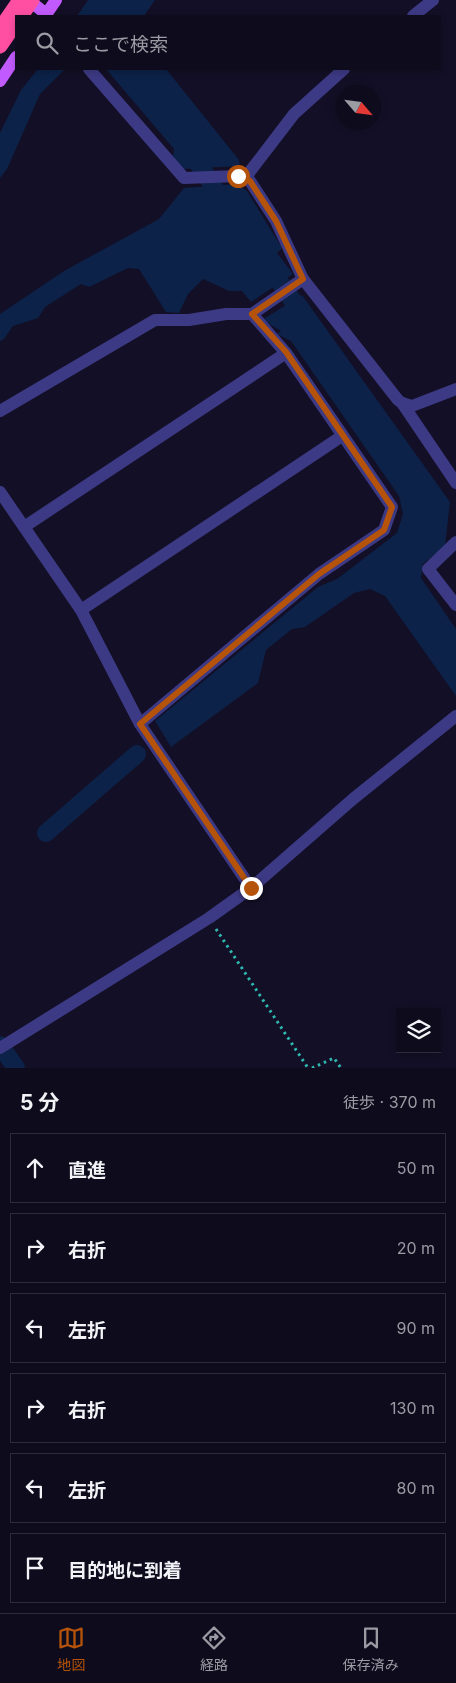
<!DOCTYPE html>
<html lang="ja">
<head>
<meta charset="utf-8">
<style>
  :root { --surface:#0e0b1c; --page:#171425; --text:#f1f3f6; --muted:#9b9ba3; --line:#2e2b3b; --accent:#b45309 }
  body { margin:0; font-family:Inter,"Noto Sans JP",sans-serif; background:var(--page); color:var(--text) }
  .controls { position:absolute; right:15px; bottom:15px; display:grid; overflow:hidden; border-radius:0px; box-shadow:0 2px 8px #0003 }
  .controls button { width:45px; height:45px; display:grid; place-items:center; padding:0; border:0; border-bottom:1px solid var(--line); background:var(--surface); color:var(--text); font:25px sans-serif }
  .compass { position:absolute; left:336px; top:85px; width:45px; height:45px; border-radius:50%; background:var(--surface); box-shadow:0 2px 8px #0003; rotate:118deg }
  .stop { position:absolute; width:15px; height:15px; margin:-11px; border:4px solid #b45309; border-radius:50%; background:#fff }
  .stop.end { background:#b45309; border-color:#fff; box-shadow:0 1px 5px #0008 }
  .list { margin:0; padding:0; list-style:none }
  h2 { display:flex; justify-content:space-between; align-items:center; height:65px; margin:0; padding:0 20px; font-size:21px }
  h2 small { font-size:16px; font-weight:400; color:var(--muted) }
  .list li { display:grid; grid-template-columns:32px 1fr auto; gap:15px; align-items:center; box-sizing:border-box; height:70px; margin:0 10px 10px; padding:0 10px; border:1px solid var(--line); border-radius:0px }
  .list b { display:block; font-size:19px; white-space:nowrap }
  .list em { font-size:16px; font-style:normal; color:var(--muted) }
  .icon { flex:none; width:28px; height:28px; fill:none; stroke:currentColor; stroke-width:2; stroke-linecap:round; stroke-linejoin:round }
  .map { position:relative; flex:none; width:456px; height:1068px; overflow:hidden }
  .search { position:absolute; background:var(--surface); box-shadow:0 2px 8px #0003; left:15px; right:15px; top:15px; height:55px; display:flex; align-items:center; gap:12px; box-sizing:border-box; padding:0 18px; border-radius:0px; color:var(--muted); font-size:19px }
  .sheet { height:545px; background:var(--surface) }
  nav { display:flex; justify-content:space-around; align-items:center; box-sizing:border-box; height:70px; border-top:1px solid var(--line); background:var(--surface); font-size:14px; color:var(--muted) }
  nav a { display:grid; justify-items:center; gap:2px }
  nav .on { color:var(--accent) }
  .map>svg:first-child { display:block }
  .water { fill:#0c2248 }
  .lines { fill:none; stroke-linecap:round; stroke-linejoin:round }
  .canal { stroke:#0c2248; stroke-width:18 }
  .path { stroke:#2fb8b0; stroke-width:3; stroke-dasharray:2.5 4; stroke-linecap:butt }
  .minor { stroke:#3d3a85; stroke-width:12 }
  .major { stroke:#c25bff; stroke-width:12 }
  .highway { stroke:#ff4fa3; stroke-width:15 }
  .highway-bridge { stroke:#ff4fa3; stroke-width:15 }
  .route { stroke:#b45309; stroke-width:6 }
</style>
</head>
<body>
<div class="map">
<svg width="456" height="1068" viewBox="0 0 456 1068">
  <rect width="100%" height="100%" fill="#130f26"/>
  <!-- water -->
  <g class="water">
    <path d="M88 0H155L144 16H77Z"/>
    <path d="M38 69H65L40 94 7 169 0 178V133L21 90Z"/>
    <path d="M106 69H166L239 160 240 166 183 169 173 157 174 149Z"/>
    <path d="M237 184 247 191 282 248 277 253 293 274 251 302 242 291H229L203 279 188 294 179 313 166 312 139 269 128 268 89 287 81 284 45 307 38 318 13 326 4 339 0 341V314L64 271 159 219 184 188Z"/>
    <path d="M302 295 450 502 445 546 423 564 421 578 456 629V696L385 596 370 589 354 593 305 627 292 629 266 650 258 683 171 747 155 721 318 587 337 579 397 533 403 514 399 496 291 341 277 334 281 331 262 320Z"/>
  </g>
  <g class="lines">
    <!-- canal -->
    <g class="canal">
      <path d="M188 148 225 204"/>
      <path d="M267 264 307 321"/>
      <path d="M46 833 137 754"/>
      <path d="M0 1045 16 1068"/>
    </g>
    <!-- path -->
    <g class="path">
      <path d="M216 929 308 1068"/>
      <path d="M312 1068 334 1058 341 1068"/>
    </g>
    <!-- minor -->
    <g class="minor">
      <path d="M413 16 433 0"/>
      <path d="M89 69 184 178 238 176 250 181 276 221 303 279 398 400 402 403 412 406 456 389"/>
      <path d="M245 178 294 114 344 69"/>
      <path d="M402 403 456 483"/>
      <path d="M0 411 155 320H189L226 314H252L303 279"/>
      <path d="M0 492 81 610 140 724 251 888"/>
      <path d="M24 527 286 353"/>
      <path d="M456 542 428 569 456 605"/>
      <path d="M81 610 342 436"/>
      <path d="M140 724 319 574 384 530 392 507 286 353 252 314"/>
      <path d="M0 1048 209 918 251 888 353 799 456 716"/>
    </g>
    <!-- major -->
    <g class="major">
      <path d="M29 0 46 14"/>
      <path d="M45 16 56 0"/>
      <path d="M0 81 16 57"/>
    </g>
    <!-- highway -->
    <g class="highway">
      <path d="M0 29 20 0"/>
      <path d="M0 46 16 23"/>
    </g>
    <!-- highway-bridge -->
    <path class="highway-bridge" d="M21 16 32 0"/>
  </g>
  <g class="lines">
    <!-- route -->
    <path class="route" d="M238 176 250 181 276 221 303 279 252 314 286 352 392 507 384 530 319 574 140 724 251 888"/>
  </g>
</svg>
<div class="controls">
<button><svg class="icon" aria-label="layers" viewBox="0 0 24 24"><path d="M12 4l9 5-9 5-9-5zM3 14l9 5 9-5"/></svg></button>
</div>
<svg class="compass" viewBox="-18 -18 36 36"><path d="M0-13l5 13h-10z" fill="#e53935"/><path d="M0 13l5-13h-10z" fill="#9b9ba3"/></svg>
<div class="stop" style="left:238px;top:176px"></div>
<div class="stop end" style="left:251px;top:888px"></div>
<div class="search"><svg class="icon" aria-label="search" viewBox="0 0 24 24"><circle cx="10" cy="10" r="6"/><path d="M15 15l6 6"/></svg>ここで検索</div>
</div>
<section class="sheet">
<h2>5 分<small>徒歩 · 370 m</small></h2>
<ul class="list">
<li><svg class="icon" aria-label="ahead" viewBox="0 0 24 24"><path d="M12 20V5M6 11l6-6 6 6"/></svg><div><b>直進</b></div><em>50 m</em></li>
<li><svg class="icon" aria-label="right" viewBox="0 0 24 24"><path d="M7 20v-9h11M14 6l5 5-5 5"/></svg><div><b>右折</b></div><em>20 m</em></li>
<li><svg class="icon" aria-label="left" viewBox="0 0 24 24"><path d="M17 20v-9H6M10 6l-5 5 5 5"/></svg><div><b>左折</b></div><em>90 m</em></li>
<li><svg class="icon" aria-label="right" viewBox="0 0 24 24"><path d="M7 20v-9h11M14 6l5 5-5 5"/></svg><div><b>右折</b></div><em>130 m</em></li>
<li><svg class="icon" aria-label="left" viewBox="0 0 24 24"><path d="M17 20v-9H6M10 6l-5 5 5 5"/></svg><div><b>左折</b></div><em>80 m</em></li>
<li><svg class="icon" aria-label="arrive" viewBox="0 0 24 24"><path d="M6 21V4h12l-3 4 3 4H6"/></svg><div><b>目的地に到着</b></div></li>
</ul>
</section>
<nav>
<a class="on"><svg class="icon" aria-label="map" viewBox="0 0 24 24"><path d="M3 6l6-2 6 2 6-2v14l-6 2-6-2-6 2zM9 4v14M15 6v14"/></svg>地図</a>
<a><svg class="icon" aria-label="directions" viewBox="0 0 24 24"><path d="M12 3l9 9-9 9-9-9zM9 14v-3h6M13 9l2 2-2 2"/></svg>経路</a>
<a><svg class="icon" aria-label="saved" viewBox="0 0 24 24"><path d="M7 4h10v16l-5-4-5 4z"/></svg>保存済み</a>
</nav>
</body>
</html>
